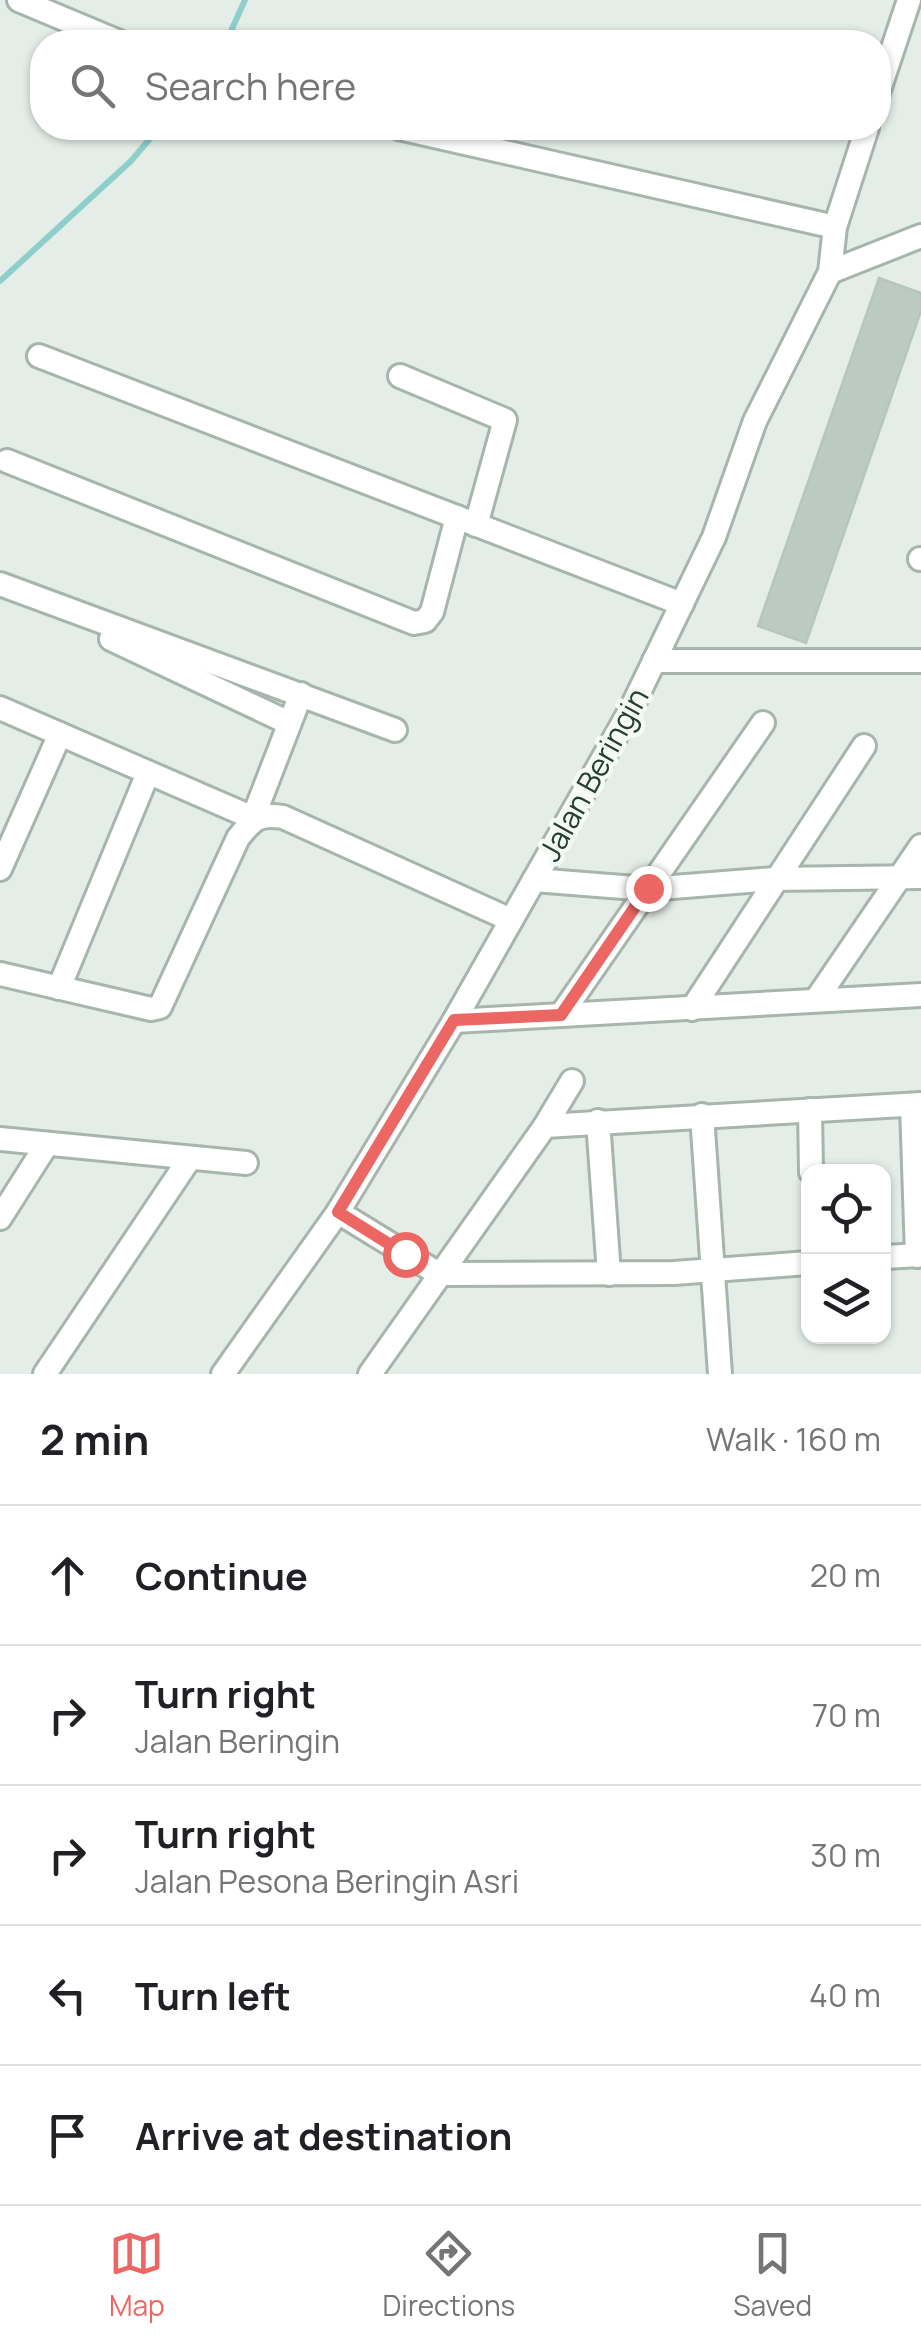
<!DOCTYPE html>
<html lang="en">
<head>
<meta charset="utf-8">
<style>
  :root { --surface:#fff; --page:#f6f6f6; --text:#202124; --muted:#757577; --line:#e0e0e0; --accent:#ec6763 }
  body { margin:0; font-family:Manrope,sans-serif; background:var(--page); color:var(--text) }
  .controls { position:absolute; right:30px; bottom:30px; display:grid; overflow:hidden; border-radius:20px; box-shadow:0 2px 8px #0004 }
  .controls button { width:90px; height:90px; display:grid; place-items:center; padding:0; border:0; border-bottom:2px solid var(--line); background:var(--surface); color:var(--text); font:50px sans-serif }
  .stop { position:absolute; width:30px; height:30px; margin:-22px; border:8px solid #ec6763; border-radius:50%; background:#fff }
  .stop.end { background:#ec6763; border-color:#fff; box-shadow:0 2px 10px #0008 }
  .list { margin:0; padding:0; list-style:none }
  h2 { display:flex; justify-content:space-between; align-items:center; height:130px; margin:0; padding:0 40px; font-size:42px }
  h2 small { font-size:32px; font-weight:400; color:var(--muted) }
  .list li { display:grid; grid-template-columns:65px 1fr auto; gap:30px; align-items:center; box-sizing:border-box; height:140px; padding:0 40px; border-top:2px solid var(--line) }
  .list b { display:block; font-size:38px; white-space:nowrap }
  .list p { margin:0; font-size:32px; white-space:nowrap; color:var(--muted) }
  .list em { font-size:32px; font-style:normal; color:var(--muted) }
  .icon { flex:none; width:55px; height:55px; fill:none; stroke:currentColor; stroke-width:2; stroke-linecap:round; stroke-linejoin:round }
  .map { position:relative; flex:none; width:921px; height:1374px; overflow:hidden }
  .search { position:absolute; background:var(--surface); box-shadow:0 2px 8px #0004; left:30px; right:30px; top:30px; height:110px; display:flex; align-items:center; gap:25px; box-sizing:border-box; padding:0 35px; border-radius:40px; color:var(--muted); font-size:38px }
  .sheet { height:830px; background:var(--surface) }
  nav { display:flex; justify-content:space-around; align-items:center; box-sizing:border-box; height:140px; border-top:2px solid var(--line); background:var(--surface); font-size:28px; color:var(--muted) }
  nav a { display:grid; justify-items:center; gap:5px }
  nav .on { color:var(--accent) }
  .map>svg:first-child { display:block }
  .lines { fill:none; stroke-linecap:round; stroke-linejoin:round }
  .stream { stroke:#8fcfcb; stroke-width:6 }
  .building { fill:#bccbc2; stroke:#b7c6bc; stroke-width:2.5 }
  .minor-casing { stroke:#a7b5ad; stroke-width:28 }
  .minor { stroke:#fff; stroke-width:22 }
  .route { stroke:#ec6763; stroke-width:12 }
  .labels { text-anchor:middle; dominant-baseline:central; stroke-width:9; stroke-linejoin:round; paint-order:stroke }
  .street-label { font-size:30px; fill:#243e31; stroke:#f4f9f6 }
</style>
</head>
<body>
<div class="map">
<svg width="921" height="1374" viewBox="0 0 921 1374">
  <rect width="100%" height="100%" fill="#e4ede7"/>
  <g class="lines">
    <!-- stream -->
    <g class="stream">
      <path d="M226 42 245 0"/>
      <path d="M0 281 131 161 159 128"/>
    </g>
  </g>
  <!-- building -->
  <path class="building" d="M879 278 921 293V311L806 643 758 626Z"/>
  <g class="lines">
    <defs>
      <g id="minor">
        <path d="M19 0 119 42"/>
        <path d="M878 93 909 0"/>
        <path d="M399 128 835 227"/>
        <path d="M830 272 921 236"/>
        <path d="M39 356 682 604"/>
        <path d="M400 376 505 420 476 525"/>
        <path d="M7 461 414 623 425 621 432 612 457 517"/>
        <path d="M920 559H921"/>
        <path d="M0 584 395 730"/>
        <path d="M111 639 289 723"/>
        <path d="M654 661H921"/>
        <path d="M0 708 253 818 301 694"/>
        <path d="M0 869 60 734"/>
        <path d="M534 880 648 889 774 879 921 877"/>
        <path d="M0 974 151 1009 160 1007 238 838C253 819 259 813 283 817L511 920"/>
        <path d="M59 988 148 773"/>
        <path d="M816 1000 921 846"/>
        <path d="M692 1009 864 746"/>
        <path d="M561 1015 763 723"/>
        <path d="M454 1021 921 995"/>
        <path d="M912 1105 917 1256"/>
        <path d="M810 1110 811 1172"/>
        <path d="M702 1115 720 1374"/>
        <path d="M598 1121 609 1274"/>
        <path d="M545 1126 572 1081"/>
        <path d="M0 1139 246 1163"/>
        <path d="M338 1212 439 1274 674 1273 808 1263"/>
        <path d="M0 1218 47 1144"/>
        <path d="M884 1257 921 1255"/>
        <path d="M45 1374 190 1158"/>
        <path d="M223 1374 338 1212 454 1021 630 711 714 537 755 421 830 272 835 227 867 128"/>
        <path d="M370 1374 545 1126 921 1104"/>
      </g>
    </defs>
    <!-- minor casing -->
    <use href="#minor" class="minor-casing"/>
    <!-- minor -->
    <use href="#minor" class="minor"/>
  </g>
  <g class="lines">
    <!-- route -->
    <path class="route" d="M405 1254 338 1212 454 1020 561 1015 648 888"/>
  </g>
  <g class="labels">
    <!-- street labels -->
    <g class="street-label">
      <text transform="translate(593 774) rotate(-61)">Jalan Beringin</text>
    </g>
  </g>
</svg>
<div class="controls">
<button><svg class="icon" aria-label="locate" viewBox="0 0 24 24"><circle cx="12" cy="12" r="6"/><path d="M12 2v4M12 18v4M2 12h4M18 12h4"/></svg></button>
<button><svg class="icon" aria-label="layers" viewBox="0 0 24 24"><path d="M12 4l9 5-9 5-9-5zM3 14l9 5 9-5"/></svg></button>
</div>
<div class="stop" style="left:405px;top:1254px"></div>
<div class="stop end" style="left:648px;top:888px"></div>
<div class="search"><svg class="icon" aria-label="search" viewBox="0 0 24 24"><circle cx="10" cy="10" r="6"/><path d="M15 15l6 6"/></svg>Search here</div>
</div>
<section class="sheet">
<h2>2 min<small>Walk · 160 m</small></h2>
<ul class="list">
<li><svg class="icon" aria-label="ahead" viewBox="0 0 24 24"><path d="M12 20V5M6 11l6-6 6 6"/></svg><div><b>Continue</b></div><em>20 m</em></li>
<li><svg class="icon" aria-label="right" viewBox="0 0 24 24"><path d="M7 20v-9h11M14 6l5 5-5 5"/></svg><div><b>Turn right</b><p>Jalan Beringin</p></div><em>70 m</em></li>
<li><svg class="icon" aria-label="right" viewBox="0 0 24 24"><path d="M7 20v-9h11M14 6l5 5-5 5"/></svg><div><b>Turn right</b><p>Jalan Pesona Beringin Asri</p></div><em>30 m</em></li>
<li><svg class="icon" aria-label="left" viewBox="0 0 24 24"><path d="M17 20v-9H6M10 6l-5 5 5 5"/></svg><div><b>Turn left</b></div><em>40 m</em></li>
<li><svg class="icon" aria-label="arrive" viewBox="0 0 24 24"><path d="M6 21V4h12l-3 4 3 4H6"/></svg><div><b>Arrive at destination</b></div></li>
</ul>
</section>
<nav>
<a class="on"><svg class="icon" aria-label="map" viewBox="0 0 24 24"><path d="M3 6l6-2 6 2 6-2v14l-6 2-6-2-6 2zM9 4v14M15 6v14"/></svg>Map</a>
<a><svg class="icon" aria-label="directions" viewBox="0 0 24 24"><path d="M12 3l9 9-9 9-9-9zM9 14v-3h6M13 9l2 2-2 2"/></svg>Directions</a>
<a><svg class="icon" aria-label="saved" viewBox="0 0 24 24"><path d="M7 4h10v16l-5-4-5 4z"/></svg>Saved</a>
</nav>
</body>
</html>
